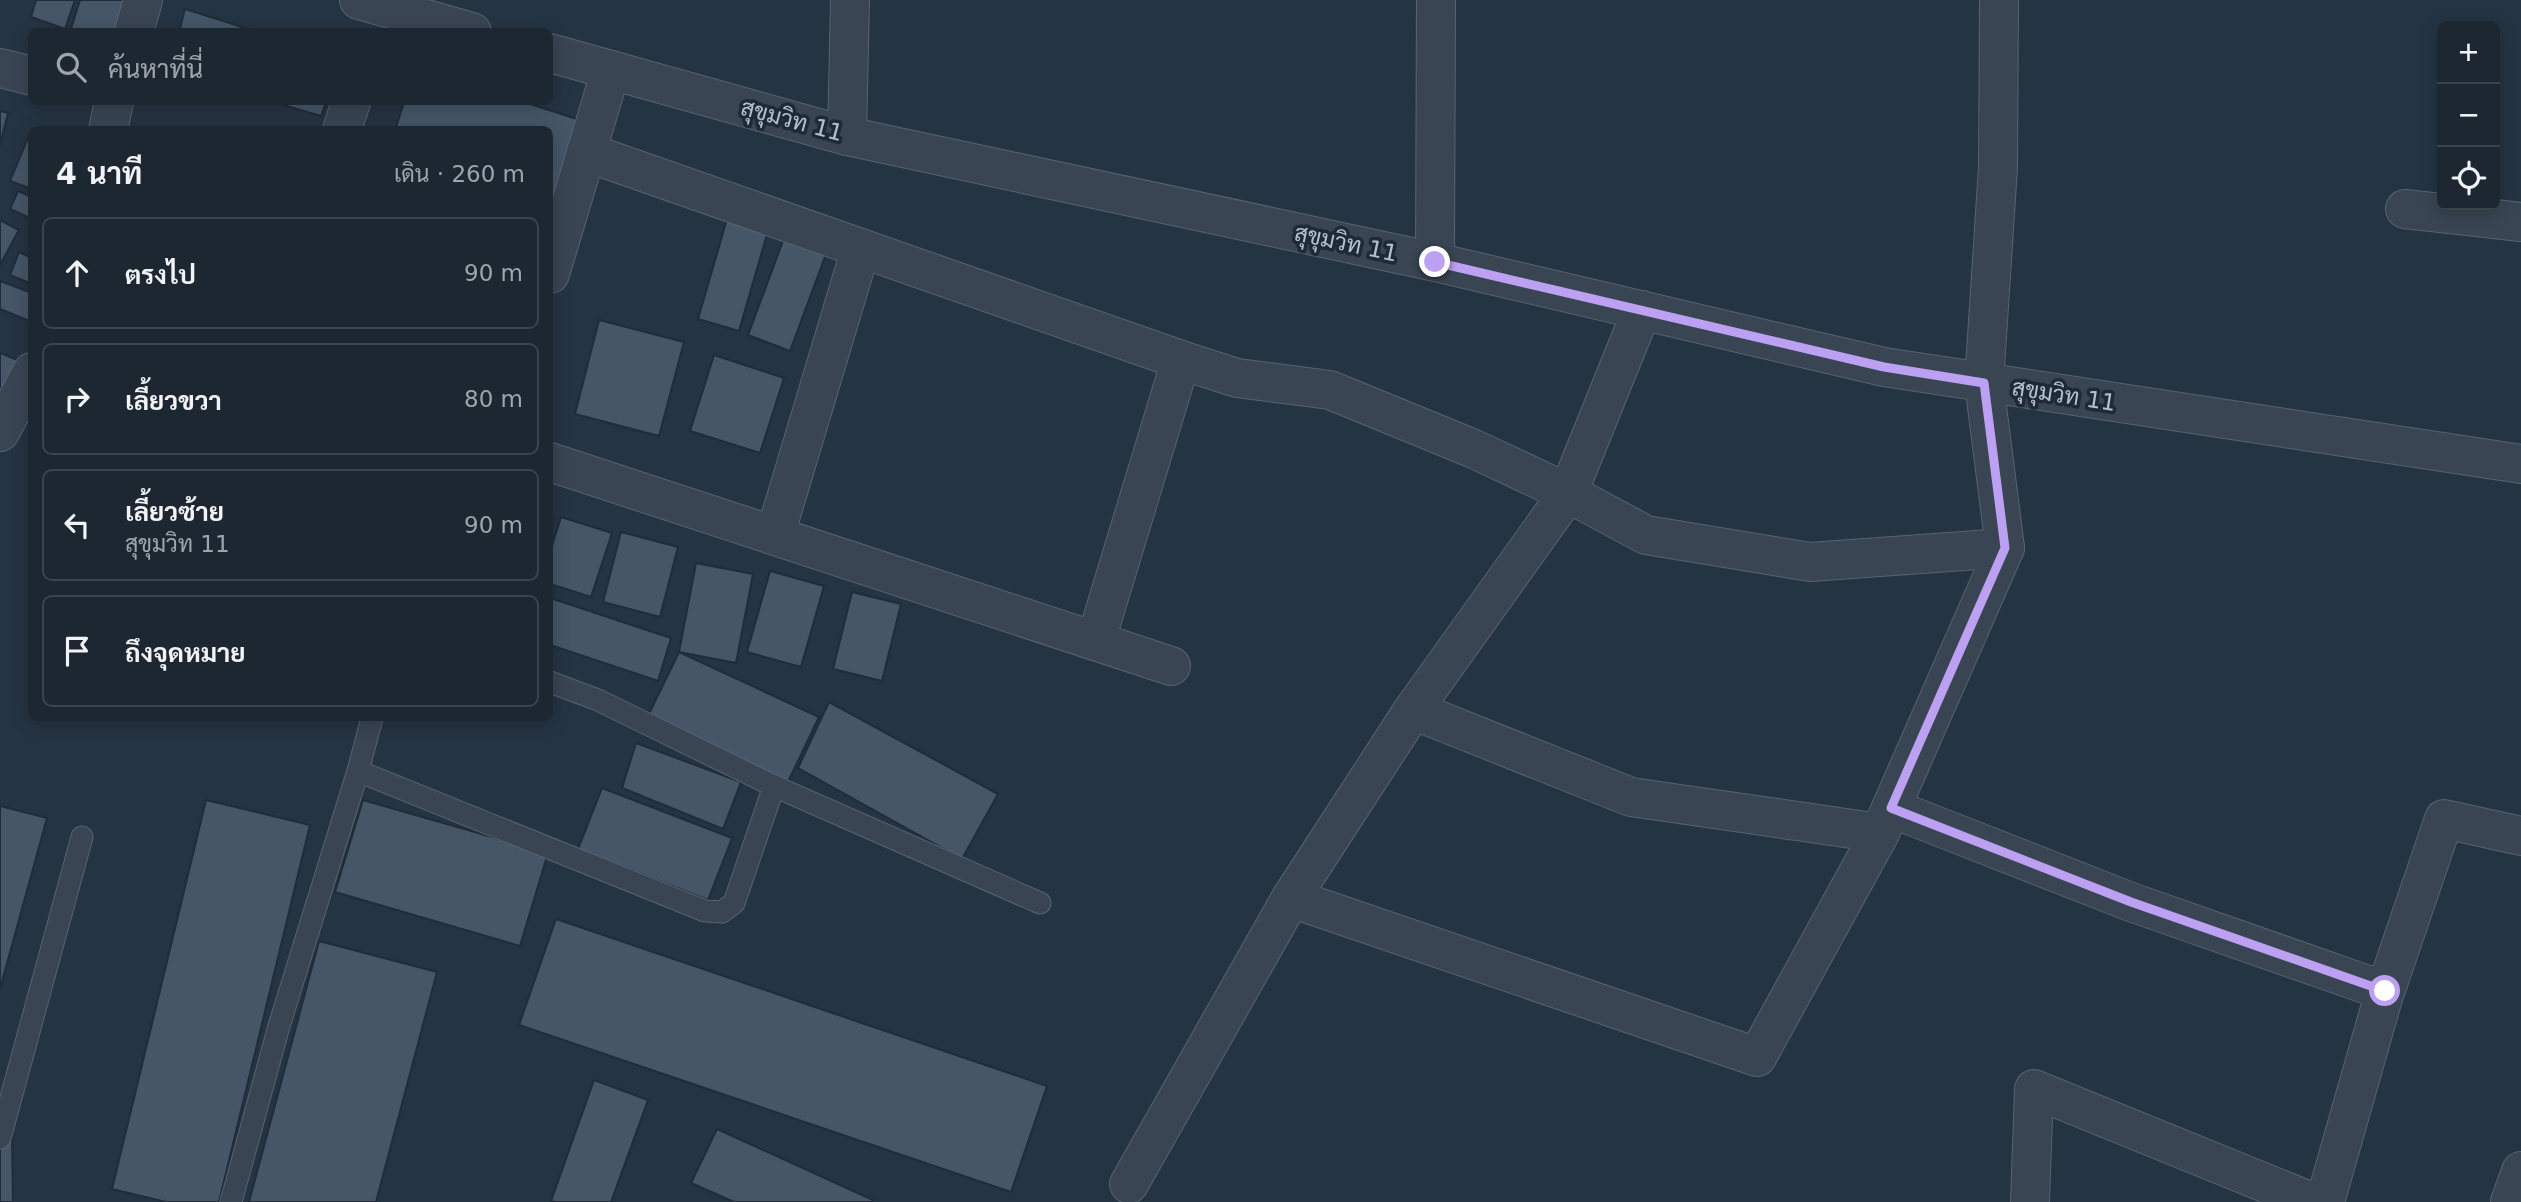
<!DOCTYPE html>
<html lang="th">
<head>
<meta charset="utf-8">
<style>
  :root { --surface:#1c2732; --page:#29333e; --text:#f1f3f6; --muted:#a0a5ac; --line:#3a444d }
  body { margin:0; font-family:"DejaVu Sans",Sarabun,sans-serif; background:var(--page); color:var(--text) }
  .controls { position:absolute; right:21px; top:21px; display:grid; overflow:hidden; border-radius:10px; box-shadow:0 4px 18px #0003 }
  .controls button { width:63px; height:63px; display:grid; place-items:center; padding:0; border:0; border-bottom:2px solid var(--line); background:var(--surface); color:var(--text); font:35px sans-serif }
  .stop { position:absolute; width:21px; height:21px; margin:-16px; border:5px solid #bca0f2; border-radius:50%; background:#fff }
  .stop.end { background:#bca0f2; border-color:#fff; box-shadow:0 2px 7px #0008 }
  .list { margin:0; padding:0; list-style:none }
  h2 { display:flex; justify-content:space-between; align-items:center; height:91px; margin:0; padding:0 28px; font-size:30px }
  h2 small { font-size:23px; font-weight:400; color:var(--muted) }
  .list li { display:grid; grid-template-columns:46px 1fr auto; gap:21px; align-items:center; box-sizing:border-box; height:112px; margin:0 14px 14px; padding:0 14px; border:2px solid var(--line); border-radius:10px }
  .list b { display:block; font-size:26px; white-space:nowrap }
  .list p { margin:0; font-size:23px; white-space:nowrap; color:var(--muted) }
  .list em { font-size:23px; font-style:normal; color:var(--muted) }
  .icon { flex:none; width:38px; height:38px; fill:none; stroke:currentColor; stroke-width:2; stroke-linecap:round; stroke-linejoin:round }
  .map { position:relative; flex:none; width:2521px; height:1202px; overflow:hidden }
  .search { position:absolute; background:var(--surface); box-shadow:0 4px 18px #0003; left:28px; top:28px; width:525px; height:77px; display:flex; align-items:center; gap:18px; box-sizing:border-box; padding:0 24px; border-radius:10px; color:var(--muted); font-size:26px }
  .panel { position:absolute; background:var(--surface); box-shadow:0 4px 18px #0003; left:28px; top:126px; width:525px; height:595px; border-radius:10px }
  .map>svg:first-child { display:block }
  .building { fill:#465667; stroke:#202c3a; stroke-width:2 }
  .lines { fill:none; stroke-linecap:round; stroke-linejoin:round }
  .service-casing { stroke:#576370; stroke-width:23 }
  .minor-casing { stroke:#576370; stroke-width:40 }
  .service { stroke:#394553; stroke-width:21 }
  .minor { stroke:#394553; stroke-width:38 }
  .route { stroke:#bca0f2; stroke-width:9 }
  .labels { text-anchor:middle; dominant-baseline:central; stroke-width:7; stroke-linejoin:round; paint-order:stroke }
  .street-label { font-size:23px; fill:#b6c0cc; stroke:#1e2a38 }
</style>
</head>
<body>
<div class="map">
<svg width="2521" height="1202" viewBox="0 0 2521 1202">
  <rect width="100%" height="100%" fill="#253443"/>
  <!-- building -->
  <g class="building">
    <path d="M36 0H75L65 29 31 17Z"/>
    <path d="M80 0H134L122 32H70Z"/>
    <path d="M185 9 258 32H179Z"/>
    <path d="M273 102H326L321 116Z"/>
    <path d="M404 102H524L583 121 550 211V130H395Z"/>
    <path d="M0 111 8 113 0 145Z"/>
    <path d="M29 135 32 137V189L10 181Z"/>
    <path d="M18 191 32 197V219L10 209Z"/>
    <path d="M729 212 770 224 739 331 698 319Z"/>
    <path d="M0 220 19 230 0 265Z"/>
    <path d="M787 230 829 246 790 351 748 335Z"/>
    <path d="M19 252 32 258V284L10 275Z"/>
    <path d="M0 281 32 293V322L0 309Z"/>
    <path d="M599 320 684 342 659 436 575 414Z"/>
    <path d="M0 353 25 363 0 411Z"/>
    <path d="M714 355 784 378 760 453 690 431Z"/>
    <path d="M561 517 612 533 591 597 550 584V552Z"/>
    <path d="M621 532 678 547 660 617 603 602Z"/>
    <path d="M696 563 753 574 736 663 679 652Z"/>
    <path d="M770 571 824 586 801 667 747 652Z"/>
    <path d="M852 592 901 604 882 681 833 669Z"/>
    <path d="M550 598 671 638 658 681 550 645Z"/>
    <path d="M679 652 819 717 786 786 646 720Z"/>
    <path d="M829 702 998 794 962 859 798 768Z"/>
    <path d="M636 743 741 782 723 829 622 788Z"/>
    <path d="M602 788 732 838 708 900 578 849Z"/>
    <path d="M206 800 310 825 219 1202H166L112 1189Z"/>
    <path d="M363 800 548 853 520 946 335 892Z"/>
    <path d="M0 806 47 818 0 989Z"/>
    <path d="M556 919 1047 1086 1011 1192 519 1025Z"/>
    <path d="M319 941 437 972 376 1202H249Z"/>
    <path d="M594 1080 648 1100 611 1202H555L551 1201Z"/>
    <path d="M717 1129 873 1200 872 1202H734L691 1183Z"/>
    <path d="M12 1133 13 1202H0V1134Z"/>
  </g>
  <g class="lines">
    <defs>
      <g id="service">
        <path d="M550 682 598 700 774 786 1040 903"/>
        <path d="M358 771 705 911 722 912 734 903 774 786"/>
        <path d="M0 1138 82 837"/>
        <path d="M231 1202 279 1026 358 771 372 718"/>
      </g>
      <g id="minor">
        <path d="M359 0 472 32"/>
        <path d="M134 32 143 0"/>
        <path d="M550 53 847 136 1435 262 1884 367 2521 464"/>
        <path d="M0 68 32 76"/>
        <path d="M108 130 114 102"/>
        <path d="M342 130 351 102"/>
        <path d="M847 136 850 0"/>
        <path d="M586 152 1181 360 1096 640"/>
        <path d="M2405 209 2521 222"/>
        <path d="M1435 262 1436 0"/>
        <path d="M550 274 611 70"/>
        <path d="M1181 360 1237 378 1330 390 1474 449 1568 493 1646 535 1810 562 2005 548"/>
        <path d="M0 432 32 372"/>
        <path d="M550 462 1171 666"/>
        <path d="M775 535 861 248"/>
        <path d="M1413 710 1631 797 1880 833"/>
        <path d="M1891 808 2131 902 2385 991"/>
        <path d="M1291 898 1757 1057 1880 833 2005 548 1984 383 1998 167 1999 0"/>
        <path d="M1129 1184 1291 898 1413 710 1568 493 1642 310"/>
        <path d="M2030 1202 2034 1089 2312 1202"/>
        <path d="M2325 1202 2383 998 2444 819 2521 836"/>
        <path d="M2510 1202 2521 1171"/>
      </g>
    </defs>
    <!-- service casing -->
    <use href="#service" class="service-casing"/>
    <!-- minor casing -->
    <use href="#minor" class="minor-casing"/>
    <!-- service -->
    <use href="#service" class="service"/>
    <!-- minor -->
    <use href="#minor" class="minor"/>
  </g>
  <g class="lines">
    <!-- route -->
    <path class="route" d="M1435 262 1884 367 1984 383 2005 548 1891 808 2131 902 2385 991"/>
  </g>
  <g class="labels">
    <!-- street labels -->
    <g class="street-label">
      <text transform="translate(792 120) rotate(15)">สุขุมวิท 11</text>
      <text transform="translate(1346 243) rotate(12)">สุขุมวิท 11</text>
      <text transform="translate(2064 395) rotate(9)">สุขุมวิท 11</text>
    </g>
  </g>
</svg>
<div class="controls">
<button>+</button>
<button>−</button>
<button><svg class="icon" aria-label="locate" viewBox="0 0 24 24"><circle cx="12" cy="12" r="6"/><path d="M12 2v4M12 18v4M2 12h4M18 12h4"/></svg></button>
</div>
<div class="stop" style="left:2385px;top:991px"></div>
<div class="stop end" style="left:1435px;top:262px"></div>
<div class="search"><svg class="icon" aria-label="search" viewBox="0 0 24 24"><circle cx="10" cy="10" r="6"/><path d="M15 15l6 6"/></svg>ค้นหาที่นี่</div>
<section class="panel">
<h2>4 นาที<small>เดิน · 260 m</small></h2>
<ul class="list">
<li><svg class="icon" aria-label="ahead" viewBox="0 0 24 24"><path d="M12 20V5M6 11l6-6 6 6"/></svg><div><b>ตรงไป</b></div><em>90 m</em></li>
<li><svg class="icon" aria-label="right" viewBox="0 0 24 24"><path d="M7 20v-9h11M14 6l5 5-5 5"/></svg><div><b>เลี้ยวขวา</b></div><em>80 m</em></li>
<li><svg class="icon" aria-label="left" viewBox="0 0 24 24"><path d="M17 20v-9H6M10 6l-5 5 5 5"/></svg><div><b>เลี้ยวซ้าย</b><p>สุขุมวิท 11</p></div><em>90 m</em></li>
<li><svg class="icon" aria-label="arrive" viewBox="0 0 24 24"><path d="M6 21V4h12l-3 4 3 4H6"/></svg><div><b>ถึงจุดหมาย</b></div></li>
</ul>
</section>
</div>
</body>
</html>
